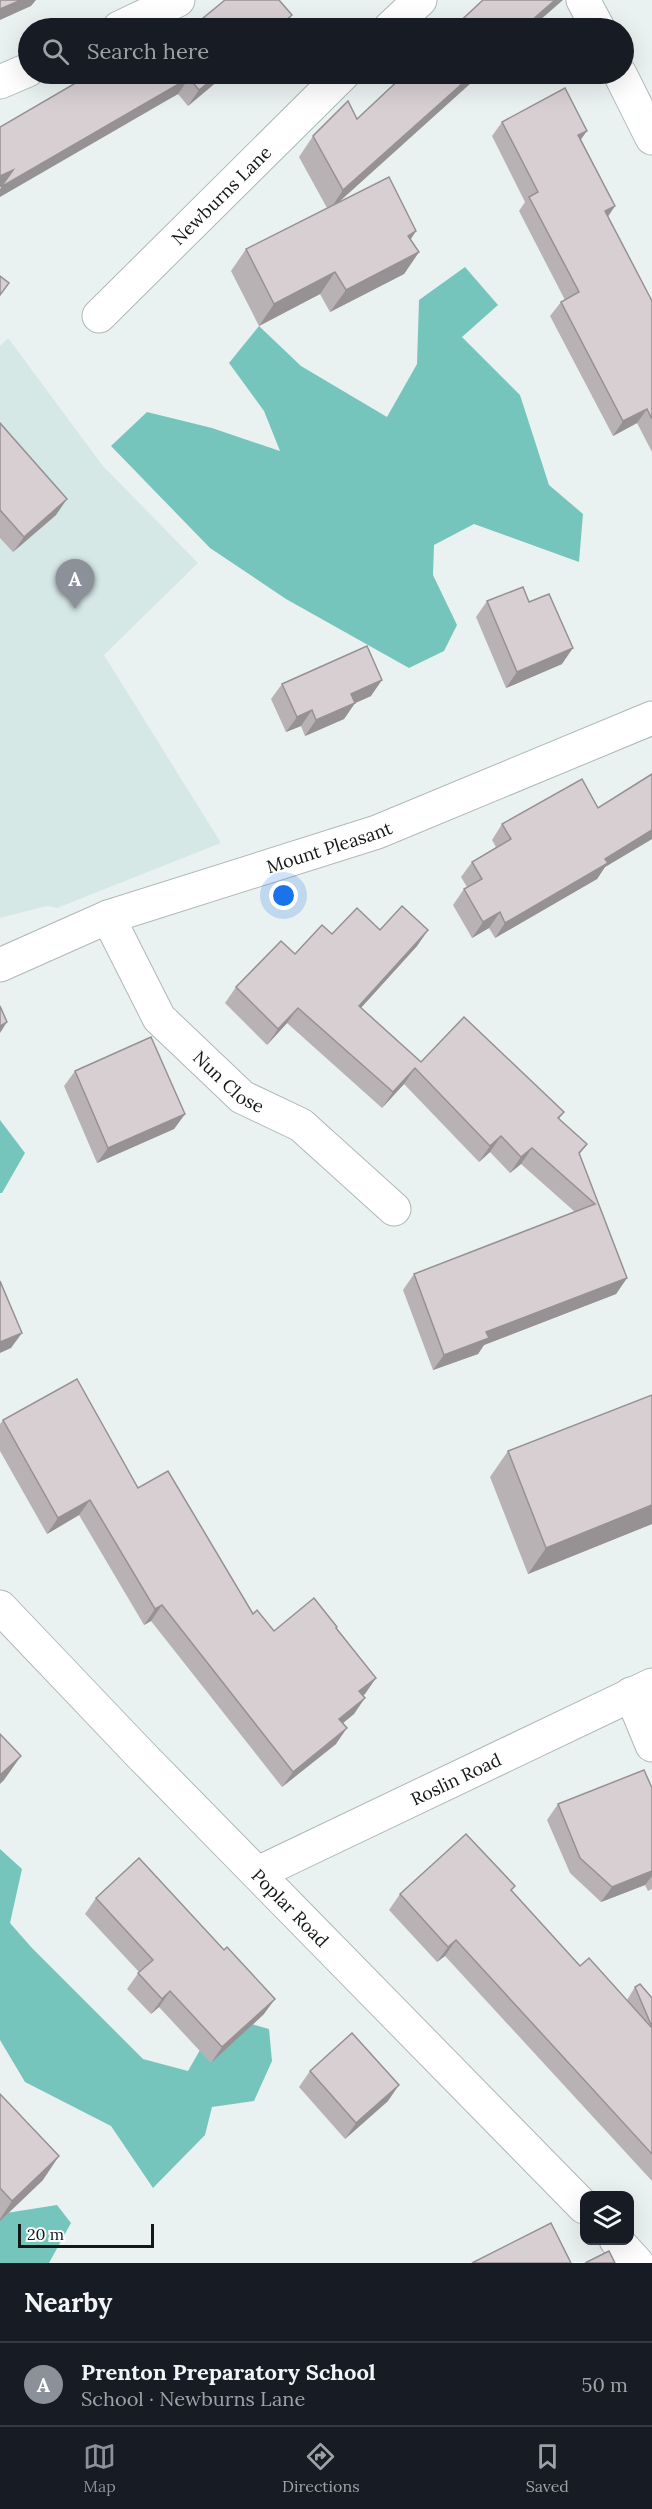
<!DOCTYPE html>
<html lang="en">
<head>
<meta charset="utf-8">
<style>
  :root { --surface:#171b24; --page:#242831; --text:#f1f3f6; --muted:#9ea1a6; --line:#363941; --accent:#8c9099 }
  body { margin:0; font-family:Lora,serif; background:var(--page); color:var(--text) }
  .controls { position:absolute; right:18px; bottom:18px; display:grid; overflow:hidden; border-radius:12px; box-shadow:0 6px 24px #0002 }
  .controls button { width:54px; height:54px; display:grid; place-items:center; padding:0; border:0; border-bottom:2px solid var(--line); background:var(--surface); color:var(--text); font:30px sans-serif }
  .scale { position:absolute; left:18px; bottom:15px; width:136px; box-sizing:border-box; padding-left:6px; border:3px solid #141716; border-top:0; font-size:16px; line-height:21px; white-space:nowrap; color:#141716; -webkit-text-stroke:4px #f8fffe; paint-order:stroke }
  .you { position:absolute; left:284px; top:896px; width:21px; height:21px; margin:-15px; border:4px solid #fff; border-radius:50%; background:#1a73e8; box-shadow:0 0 0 9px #1a73e833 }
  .badge { display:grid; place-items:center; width:39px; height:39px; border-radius:50%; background:var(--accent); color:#fff; font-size:20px; font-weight:700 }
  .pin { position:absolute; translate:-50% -50px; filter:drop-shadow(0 2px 3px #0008) }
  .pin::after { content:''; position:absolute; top:32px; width:21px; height:18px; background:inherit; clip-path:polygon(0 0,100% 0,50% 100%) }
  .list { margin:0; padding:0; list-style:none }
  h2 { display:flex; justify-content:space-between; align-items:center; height:78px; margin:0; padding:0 24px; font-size:26px }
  h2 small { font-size:20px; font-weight:400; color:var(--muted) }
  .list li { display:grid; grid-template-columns:39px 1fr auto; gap:18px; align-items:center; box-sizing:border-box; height:84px; padding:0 24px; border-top:2px solid var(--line) }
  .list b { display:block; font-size:22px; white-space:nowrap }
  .list p { margin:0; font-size:20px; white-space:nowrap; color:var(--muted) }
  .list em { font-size:20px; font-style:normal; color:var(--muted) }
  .icon { flex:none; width:33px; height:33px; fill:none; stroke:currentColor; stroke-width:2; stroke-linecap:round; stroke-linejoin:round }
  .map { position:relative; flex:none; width:652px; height:2263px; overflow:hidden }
  .search { position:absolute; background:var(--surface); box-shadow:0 6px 24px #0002; left:18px; right:18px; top:18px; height:66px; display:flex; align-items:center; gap:15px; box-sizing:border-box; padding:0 21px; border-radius:33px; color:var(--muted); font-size:22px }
  .sheet { height:162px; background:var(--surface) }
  nav { display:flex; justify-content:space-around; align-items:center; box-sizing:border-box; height:84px; border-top:2px solid var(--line); background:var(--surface); font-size:16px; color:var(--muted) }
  nav a { display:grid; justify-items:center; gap:3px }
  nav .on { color:var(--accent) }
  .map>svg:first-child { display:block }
  .built { fill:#d6e8e6 }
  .forest { fill:#76c5bd }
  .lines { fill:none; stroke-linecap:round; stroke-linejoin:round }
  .minor-casing { stroke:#b0b8b7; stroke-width:35 }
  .minor { stroke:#fff; stroke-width:33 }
  .wall { fill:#b9b2b5 }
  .shaded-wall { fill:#969193 }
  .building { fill:#d7cfd2; stroke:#969193; stroke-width:1.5 }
  .labels { text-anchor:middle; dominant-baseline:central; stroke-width:4.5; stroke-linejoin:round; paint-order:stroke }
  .street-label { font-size:18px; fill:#141716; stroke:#f8fffe }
</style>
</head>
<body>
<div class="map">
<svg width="652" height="2263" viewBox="0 0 652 2263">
  <rect width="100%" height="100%" fill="#eaf2f1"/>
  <!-- built -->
  <path class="built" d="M8 338 103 466 198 563 104 655 221 843 57 908 47 906 0 918V346Z"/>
  <!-- forest -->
  <g class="forest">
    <path d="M465 267 498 305 462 337 520 395 549 485 583 514 579 562 474 524 434 545 433 575 457 625 444 651 409 668 286 599 210 548 111 446 147 412 212 428 280 451 264 411 229 363 259 326 301 366 387 417 417 364 419 300Z"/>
    <path d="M0 1120 25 1153 2 1193H0Z"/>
    <path d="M0 1849 22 1869 10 1923 32 1948 143 2059 188 2071 220 2015 269 2029 272 2061 254 2101 212 2107 205 2135 153 2188 111 2126 25 2082 0 2040Z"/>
    <path d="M57 2205 71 2223 49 2263H0V2214Z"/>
  </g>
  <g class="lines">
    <defs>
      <g id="minor">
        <path d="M583 0 598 28"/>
        <path d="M119 28 178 0"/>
        <path d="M390 28 420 0"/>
        <path d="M620 74 652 138"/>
        <path d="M0 82 28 70"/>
        <path id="s1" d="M99 316 343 74"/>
        <path id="s2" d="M108 917 159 1018 242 1097 301 1125 394 1209"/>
        <path id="s3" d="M0 965 108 917 377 832 652 718"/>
        <path id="s4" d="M0 1607 139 1753 584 2207"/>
        <path d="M631 1694 652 1745"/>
        <path id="s5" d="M258 1873 652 1685"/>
        <path d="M616 2240 637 2263"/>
      </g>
    </defs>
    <!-- minor casing -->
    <use href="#minor" class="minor-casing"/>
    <!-- minor -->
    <use href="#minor" class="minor"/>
  </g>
  <!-- wall -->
  <g class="wall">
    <path d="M226 74 188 106 178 94 0 187V127L130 80Z"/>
    <path d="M405 74 338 203 416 231 411 239 419 252 404 274 330 312 320 294 259 326 231 271 246 249 327 208 299 157 313 136 357 119Z"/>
    <path d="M502 122 581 139 615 206 608 217 652 301V452L637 423 613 436 550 316 561 302 565 300 519 211 525 202 492 136Z"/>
    <path d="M0 423 56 515 13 552 0 538Z"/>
    <path d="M487 601 529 602 562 664 506 688 476 617Z"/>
    <path d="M282 684 371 696 355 703 344 719 305 736 301 726 286 732 271 699Z"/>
    <path d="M652 774V839L605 867 597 879 495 938 489 928 472 938 453 905 464 889 467 887 461 877 472 862 496 847 492 840 502 824 598 808Z"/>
    <path d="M380 930H428L417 946 361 1008 421 1062 564 1112 559 1119 587 1144 579 1155 627 1278 616 1294 484 1345 478 1354 433 1370 403 1290 414 1274 575 1212 521 1164 510 1173 490 1152 479 1162 404 1084 382 1108 287 1023 267 1045 225 1003 236 987 332 934Z"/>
    <path d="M75 1071 185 1114 174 1129 97 1163 64 1086Z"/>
    <path d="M652 1395V1524L528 1574 490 1477 508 1451Z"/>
    <path d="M3 1420 138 1488 253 1614 274 1631 337 1627 336 1629 376 1678 363 1695 354 1714 343 1723 336 1744 282 1787 151 1621 144 1625 79 1515 47 1534 0 1451V1424Z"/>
    <path d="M652 1788V1889L648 1891 645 1885 601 1902 570 1873 547 1820 558 1804Z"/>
    <path d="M511 1891 580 1966 627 2000 635 1987 652 1998V2181L445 1956 437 1962 389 1910 400 1894Z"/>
    <path d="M96 1898 264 2014 211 2063 159 2007 151 2014 127 1989 139 1972 85 1914Z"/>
    <path d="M310 2071 388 2101 345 2139 299 2087Z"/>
    <path d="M0 2094 43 2180 0 2221Z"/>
  </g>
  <!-- shaded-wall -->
  <g class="shaded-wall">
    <path d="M21 0H36L31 6 0 20V9Z"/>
    <path d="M555 0H563L531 28H523Z"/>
    <path d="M292 15 283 28H277Z"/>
    <path d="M219 74H226L188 106 199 90Z"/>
    <path d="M473 74H481L329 211 343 190Z"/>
    <path d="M189 78 178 94 0 197V189L1 187Z"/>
    <path d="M587 131 577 145 578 135Z"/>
    <path d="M13 170 2 186 0 187V176Z"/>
    <path d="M615 206 605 220V211Z"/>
    <path d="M416 231 401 253 408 236Z"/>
    <path d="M419 252 404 274 330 312 346 290Z"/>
    <path d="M335 272 320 294 259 326 274 304Z"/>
    <path d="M647 409 637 423 613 436 623 421Z"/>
    <path d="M67 499 56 515 13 552 24 537Z"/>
    <path d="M573 648 562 664 506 688 517 672Z"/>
    <path d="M382 680 371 696 340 710 351 694Z"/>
    <path d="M355 703 344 719 305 736 316 720Z"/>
    <path d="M312 710 301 726 286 732 297 717Z"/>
    <path d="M652 830V839L605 867 597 879 495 938 505 923 605 859Z"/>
    <path d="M500 912 489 928 472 938 483 922Z"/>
    <path d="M428 930 417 946 348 1022 359 1006Z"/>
    <path d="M298 1008 287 1023 267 1045 278 1029Z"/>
    <path d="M7 1022 0 1033V1026Z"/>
    <path d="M415 1068 404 1084 382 1108 393 1092Z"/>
    <path d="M185 1114 174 1129 97 1163 108 1148Z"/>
    <path d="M501 1136 490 1152 479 1162 490 1146Z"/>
    <path d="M532 1148 521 1164 510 1173 521 1157Z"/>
    <path d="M627 1278 616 1294 484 1345 478 1354 433 1370 444 1355 486 1332Z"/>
    <path d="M22 1333 11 1348 0 1353V1342Z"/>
    <path d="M90 1500 79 1515 47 1534 58 1518Z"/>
    <path d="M652 1505V1524L528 1574 546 1548Z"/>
    <path d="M162 1605 151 1621 144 1625 155 1609Z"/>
    <path d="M376 1678 365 1694 348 1707 359 1691Z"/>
    <path d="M365 1698 354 1714 328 1735 339 1719Z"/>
    <path d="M347 1728 336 1744 282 1787 293 1772Z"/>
    <path d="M21 1756 4 1780 0 1784V1775Z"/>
    <path d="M652 1871V1876L645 1885 601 1902 612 1887Z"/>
    <path d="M456 1940 445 1956 437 1962 448 1947Z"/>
    <path d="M170 1991 159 2007 151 2014 162 1999Z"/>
    <path d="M275 1999 264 2014 211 2063 222 2047Z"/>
    <path d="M399 2085 388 2101 345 2139 356 2123Z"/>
    <path d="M59 2156 43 2180 0 2221V2219L12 2201Z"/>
  </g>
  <!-- building -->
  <g class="building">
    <path d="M0 0H21L0 9Z"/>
    <path d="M225 0H279L292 15 277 28H191Z"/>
    <path d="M483 0H555L523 28H453Z"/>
    <path d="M91 74H126L130 80 138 74H219L199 90 189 78 1 187 13 170 0 176V127Z"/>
    <path d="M405 74H473L343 190 313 136 348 101 357 119Z"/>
    <path d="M565 88 587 131 578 135 615 206 605 211 652 301V419L647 409 623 421 561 302 579 292 529 197 538 192 502 122Z"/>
    <path d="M389 177 416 231 408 236 419 252 346 290 335 272 274 304 246 249Z"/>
    <path d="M0 276 9 283 0 295Z"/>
    <path d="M0 423 67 499 24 537 0 510Z"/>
    <path d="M523 587 529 602 549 594 573 648 517 672 487 601Z"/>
    <path d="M367 646 382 680 351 694 355 703 316 720 312 710 297 717 282 684Z"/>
    <path d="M652 774V830L605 859 608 863 505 923 500 912 483 922 464 889 482 879 472 862 511 839 502 824 582 779 598 808Z"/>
    <path d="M402 906 428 930 359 1006 421 1062 464 1017 564 1112 558 1118 587 1144 579 1153 627 1278 486 1332 489 1338 444 1355 414 1274 595 1204 532 1148 521 1157 501 1136 490 1146 415 1068 393 1092 298 1008 278 1029 236 987 281 941 295 954 322 925 332 934 357 908 380 930Z"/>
    <path d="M0 1006 7 1022 0 1026Z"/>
    <path d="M151 1037 185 1114 108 1148 75 1071Z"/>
    <path d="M0 1281 22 1333 0 1342Z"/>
    <path d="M77 1379 138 1488 168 1471 253 1614 257 1610 274 1631 314 1598 337 1627 336 1628 376 1678 359 1691 365 1698 339 1719 347 1728 293 1772 162 1605 155 1609 90 1500 58 1518 3 1420Z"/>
    <path d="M652 1395V1505L546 1548 508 1451Z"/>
    <path d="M0 1734 21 1756 0 1775Z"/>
    <path d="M644 1770 652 1788V1871L612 1887 580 1858 558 1804Z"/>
    <path d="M466 1834 515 1886 511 1890 580 1966 589 1958 652 2028V2154L456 1940 448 1947 400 1894Z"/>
    <path d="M139 1858 224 1950 227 1947 275 1999 222 2047 170 1991 162 1999 138 1973 153 1960 96 1898Z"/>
    <path d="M640 1984 652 1998V2027L635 1987Z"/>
    <path d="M352 2033 399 2085 356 2123 310 2071Z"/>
    <path d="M0 2094 59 2156 12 2201 0 2188Z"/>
    <path d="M551 2223 571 2263H472Z"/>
    <path d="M609 2251 615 2263H585Z"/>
  </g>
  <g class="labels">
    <!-- street labels -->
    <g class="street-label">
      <text stroke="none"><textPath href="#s1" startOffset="172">Newburns Lane</textPath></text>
      <text stroke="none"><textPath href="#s3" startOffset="350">Mount Pleasant</textPath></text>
      <text stroke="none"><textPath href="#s2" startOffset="208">Nun Close</textPath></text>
      <text stroke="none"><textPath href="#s5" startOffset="219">Roslin Road</textPath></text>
      <text stroke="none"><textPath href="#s4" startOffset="418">Poplar Road</textPath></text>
    </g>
  </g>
</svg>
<div class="controls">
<button><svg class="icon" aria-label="layers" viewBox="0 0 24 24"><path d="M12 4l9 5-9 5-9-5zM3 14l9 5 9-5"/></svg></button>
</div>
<div class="scale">20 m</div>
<div class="you"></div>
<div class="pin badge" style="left:75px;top:609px">A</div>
<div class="search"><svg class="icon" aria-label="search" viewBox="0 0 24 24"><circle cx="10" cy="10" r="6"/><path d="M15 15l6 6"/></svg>Search here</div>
</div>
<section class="sheet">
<h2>Nearby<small></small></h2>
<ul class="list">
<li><span class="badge">A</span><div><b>Prenton Preparatory School</b><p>School · Newburns Lane</p></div><em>50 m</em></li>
</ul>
</section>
<nav>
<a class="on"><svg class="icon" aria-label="map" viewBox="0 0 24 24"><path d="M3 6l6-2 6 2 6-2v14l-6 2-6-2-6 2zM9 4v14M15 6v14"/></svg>Map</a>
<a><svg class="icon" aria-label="directions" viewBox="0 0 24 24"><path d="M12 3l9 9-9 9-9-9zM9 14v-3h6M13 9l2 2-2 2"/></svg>Directions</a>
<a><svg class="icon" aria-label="saved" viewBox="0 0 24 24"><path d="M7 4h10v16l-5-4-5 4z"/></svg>Saved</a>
</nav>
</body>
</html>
